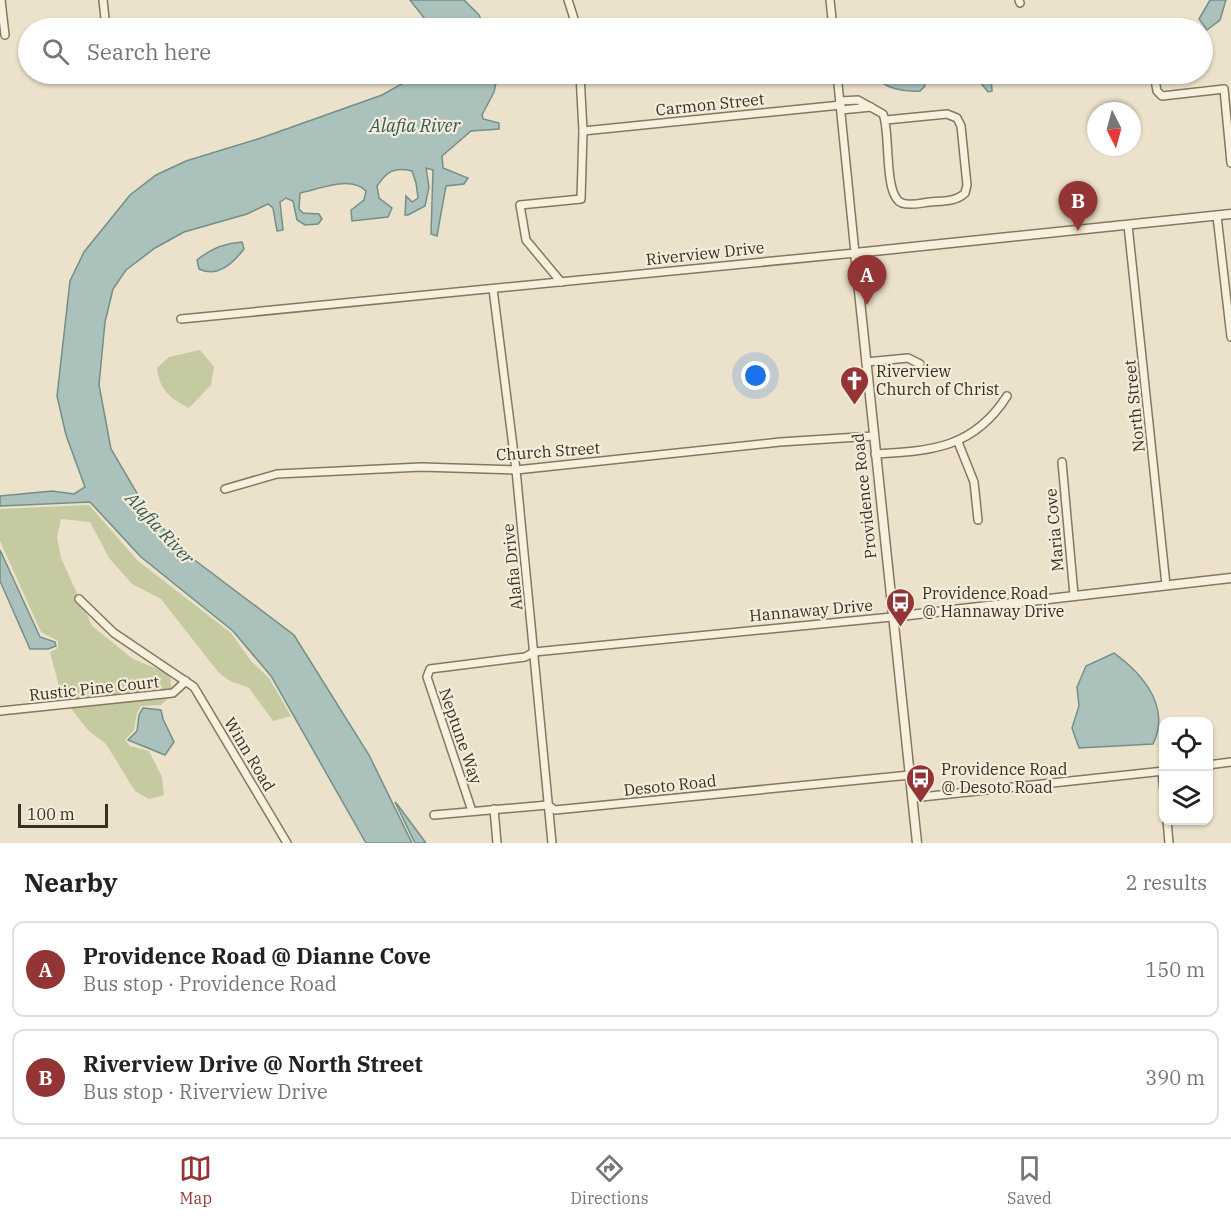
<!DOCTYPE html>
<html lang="en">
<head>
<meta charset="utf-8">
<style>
  :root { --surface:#fff; --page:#f6f6f6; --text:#222; --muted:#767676; --line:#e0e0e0; --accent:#933535 }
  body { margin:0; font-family:"IBM Plex Serif",serif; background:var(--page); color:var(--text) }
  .controls { position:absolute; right:18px; bottom:18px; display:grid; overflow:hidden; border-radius:12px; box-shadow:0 2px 4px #0004 }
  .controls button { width:54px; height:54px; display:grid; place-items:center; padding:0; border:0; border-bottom:2px solid var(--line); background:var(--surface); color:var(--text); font:30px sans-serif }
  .compass { position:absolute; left:1087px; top:102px; width:54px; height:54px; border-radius:50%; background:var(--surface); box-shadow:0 2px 4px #0004; rotate:174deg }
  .scale { position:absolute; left:18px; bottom:15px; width:90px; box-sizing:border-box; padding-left:6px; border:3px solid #3a2e23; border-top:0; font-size:16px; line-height:21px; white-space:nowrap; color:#3a2e23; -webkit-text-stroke:4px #f4eddb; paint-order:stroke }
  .you { position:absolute; left:756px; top:376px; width:21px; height:21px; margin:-15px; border:4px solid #fff; border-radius:50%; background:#1a73e8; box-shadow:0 0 0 9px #1a73e833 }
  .badge { display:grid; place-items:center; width:39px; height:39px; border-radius:50%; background:var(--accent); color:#fff; font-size:20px; font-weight:700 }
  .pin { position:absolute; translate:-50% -50px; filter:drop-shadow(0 2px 3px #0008) }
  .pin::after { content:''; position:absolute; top:32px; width:21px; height:18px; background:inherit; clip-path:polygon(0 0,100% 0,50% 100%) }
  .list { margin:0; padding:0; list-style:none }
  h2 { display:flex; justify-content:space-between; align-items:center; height:78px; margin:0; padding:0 24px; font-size:26px }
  h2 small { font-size:20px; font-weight:400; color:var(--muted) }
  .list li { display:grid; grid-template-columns:39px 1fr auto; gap:18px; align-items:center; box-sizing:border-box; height:96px; margin:0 12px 12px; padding:0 12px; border:2px solid var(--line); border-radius:12px }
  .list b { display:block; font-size:22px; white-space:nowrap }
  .list p { margin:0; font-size:20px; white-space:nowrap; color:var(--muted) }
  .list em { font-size:20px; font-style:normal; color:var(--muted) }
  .icon { flex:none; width:33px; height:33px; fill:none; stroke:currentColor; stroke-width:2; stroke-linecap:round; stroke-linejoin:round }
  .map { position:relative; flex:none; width:1231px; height:843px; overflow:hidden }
  .search { position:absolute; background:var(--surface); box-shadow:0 2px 4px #0004; left:18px; right:18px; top:18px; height:66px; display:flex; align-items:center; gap:15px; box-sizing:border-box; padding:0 21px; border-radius:33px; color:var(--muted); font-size:22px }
  .sheet { height:294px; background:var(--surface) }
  nav { display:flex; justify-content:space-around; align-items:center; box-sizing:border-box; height:84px; border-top:2px solid var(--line); background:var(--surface); font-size:16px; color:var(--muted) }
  nav a { display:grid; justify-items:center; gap:3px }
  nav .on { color:var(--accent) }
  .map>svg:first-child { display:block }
  .green { fill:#c5caa0 }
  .water { fill:#abc1bb; stroke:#729088; stroke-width:1.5 }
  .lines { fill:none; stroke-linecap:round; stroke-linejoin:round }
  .minor-casing { stroke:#887660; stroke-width:10 }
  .tertiary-casing { stroke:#887660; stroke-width:11 }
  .minor { stroke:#f7f0de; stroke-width:7 }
  .tertiary { stroke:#f7f0de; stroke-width:8 }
  .labels { text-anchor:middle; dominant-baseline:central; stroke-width:4.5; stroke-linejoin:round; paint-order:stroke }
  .street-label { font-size:16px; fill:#3a2e23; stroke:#f4eddb }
  .poi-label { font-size:16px; fill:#3a2e23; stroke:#f4eddb; text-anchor:start }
  .water-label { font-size:18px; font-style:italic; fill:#335956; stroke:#f4eddb }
</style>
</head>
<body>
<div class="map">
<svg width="1231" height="843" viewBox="0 0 1231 843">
  <rect width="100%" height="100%" fill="#ece2cb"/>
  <!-- green -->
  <g class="green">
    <path d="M200 350 214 367 211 385 189 408C171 399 159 390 157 368L169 357Z"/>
    <path d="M89 505 138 561 231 633 251 661 269 678 291 716 273 721 249 688 230 681 219 673 161 599 132 584 109 558 90 522 61 519 57 537 61 558 92 626 133 659 170 674 172 695 161 705 141 706 137 713 134 730 125 740 130 746 149 751 162 777 164 795 149 799 135 791 106 744 88 730 69 706 61 694 50 652 58 648V641L41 632 0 541V509Z"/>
  </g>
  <!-- water -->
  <g class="water">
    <path d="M410 0H464L479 15 485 28H432Z"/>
    <path d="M1210 0H1226L1220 20 1207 30 1199 19Z"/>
    <path d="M414 74H498L494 92 482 115 483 119 499 123V129L471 131 442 156 443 168 468 178 464 184 446 186 437 236 431 234 433 170 426 168 429 187 425 206 408 215H405L406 196 412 202 418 198 416 183 412 171C394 167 387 171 377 186L379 198 392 208 388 217 352 221 351 210 364 200 366 191C351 175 319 189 300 193L299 209 303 213 319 214 322 219 318 224 305 225 297 220 293 201 286 198 280 202 283 230 277 231 273 208 268 204 247 214 184 232 155 248 126 270 113 289 105 322 99 385 111 449 148 512 188 555 294 635 369 755 412 843H366L271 676 233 631 141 557 90 502 0 506V496L52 491 74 494 85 487 66 435 57 396 70 281 84 252 130 195 156 175 186 161 261 138 382 95 407 81Z"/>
    <path d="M877 74H923L925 86 920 91C907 92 880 89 877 74Z"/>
    <path d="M965 74H991L992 91 988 92 980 82Z"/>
    <path d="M242 242 244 249C233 263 218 278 199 269L197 260C209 250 225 243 242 242Z"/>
    <path d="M0 550 40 637 55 642 56 646 48 649H30L0 581Z"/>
    <path d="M1114 653C1143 674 1171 707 1153 744L1079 748 1072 728 1079 706 1077 687 1086 666Z"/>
    <path d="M143 708 161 710 163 719 174 742 165 755 128 740 137 731 139 715Z"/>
    <path d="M395 802 397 804 426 843H415Z"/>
  </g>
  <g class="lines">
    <defs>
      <g id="minor">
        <path d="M1 0 5 35"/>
        <path d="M103 0 106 28"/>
        <path d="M568 0 577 28"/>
        <path d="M830 0 833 28"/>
        <path d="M1019 0 1020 3"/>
        <path d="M112 74V76L135 74"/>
        <path d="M1154 74 1157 91 1162 96 1224 89 1231 163"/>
        <path d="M840 101 858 100 883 114C891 133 883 196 902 203 910 206 921 203 930 202 942 201 956 202 965 193L967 185 961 126 957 118 947 114 886 120"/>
        <path d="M841 110 871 107"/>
        <path d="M583 131 841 105"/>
        <path d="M1217 216 1231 337"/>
        <path d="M1128 225 1166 585"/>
        <path d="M561 282 526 240 520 205 581 199 583 131 580 74"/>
        <path d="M493 289 516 470 552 843"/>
        <path d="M181 319 855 253 837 74"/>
        <path d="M866 362 908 358 920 364"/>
        <path d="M958 442 974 482 978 520"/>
        <path d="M875 454C932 451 974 448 1007 396"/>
        <path d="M1062 462 1074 595"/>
        <path d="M225 489 277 474 421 467 516 470 780 442 874 436"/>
        <path d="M79 599 114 633 194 687 287 843"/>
        <path d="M0 711 173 693 186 681"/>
        <path d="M1208 765 1231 762"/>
        <path d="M1162 771 1164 791"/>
        <path d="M912 798 1164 771"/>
        <path d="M494 809 497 843"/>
        <path d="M472 811 427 677 430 669 525 657 534 652 892 617"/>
        <path d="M434 815 548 805 555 810 910 775"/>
        <path d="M1167 820 1169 843"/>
      </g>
      <g id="tertiary">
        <path d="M892 617 1231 578"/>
        <path d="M917 843 855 253 1231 214"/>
      </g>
    </defs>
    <!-- minor casing -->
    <use href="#minor" class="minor-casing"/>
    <!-- tertiary casing -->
    <use href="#tertiary" class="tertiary-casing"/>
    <!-- minor -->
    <use href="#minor" class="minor"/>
    <!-- tertiary -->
    <use href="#tertiary" class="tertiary"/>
  </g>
  <!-- icons -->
  <defs>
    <symbol id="church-pin" viewBox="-11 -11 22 30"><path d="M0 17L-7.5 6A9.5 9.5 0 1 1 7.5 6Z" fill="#933535" stroke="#f4eddb"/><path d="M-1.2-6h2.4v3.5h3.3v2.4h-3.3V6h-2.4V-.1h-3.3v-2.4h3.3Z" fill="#fff"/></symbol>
    <symbol id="bus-pin" viewBox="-11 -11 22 30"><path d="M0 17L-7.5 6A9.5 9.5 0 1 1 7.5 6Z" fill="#933535" stroke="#f4eddb"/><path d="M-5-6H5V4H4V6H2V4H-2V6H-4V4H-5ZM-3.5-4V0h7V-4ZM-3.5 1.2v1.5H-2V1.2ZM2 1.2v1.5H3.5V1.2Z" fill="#fff"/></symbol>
  </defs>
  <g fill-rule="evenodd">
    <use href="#church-pin" x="838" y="364" width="33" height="45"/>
    <use href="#bus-pin" x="884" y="586" width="33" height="45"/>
    <use href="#bus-pin" x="904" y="762" width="33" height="45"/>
  </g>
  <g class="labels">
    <!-- street labels -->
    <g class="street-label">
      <text transform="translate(710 104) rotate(-6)">Carmon Street</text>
      <text transform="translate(705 253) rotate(-6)">Riverview Drive</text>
      <text transform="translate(1134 406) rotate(-96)">North Street</text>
      <text transform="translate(548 451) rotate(-4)">Church Street</text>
      <text transform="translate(864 496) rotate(-96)">Providence Road</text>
      <text transform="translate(1054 530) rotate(-95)">Maria Cove</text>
      <text transform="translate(512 567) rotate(-96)">Alafia Drive</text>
      <text transform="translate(811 610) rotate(-5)">Hannaway Drive</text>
      <text transform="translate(94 688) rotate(-6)">Rustic Pine Court</text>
      <text transform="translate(461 736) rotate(71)">Neptune Way</text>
      <text transform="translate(250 754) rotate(59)">Winn Road</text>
      <text transform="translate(670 785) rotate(-6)">Desoto Road</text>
    </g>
    <!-- poi labels -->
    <g class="poi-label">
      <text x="876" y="371">Riverview<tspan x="876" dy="18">Church of Christ</tspan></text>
      <text x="922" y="593">Providence Road<tspan x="922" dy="18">@ Hannaway Drive</tspan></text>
      <text x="941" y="769">Providence Road<tspan x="941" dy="18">@ Desoto Road</tspan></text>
    </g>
    <!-- water labels -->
    <g class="water-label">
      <text x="415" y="125">Alafia River</text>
      <text transform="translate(160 528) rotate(47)">Alafia River</text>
    </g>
  </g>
</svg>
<div class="controls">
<button><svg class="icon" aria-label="locate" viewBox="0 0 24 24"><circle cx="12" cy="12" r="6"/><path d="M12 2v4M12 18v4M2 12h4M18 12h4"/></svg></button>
<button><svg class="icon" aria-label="layers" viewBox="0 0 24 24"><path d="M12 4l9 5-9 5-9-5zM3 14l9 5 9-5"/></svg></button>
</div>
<svg class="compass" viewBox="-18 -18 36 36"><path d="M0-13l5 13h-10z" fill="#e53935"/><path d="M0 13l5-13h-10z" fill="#767676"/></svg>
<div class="scale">100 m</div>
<div class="you"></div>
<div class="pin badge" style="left:867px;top:305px">A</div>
<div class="pin badge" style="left:1078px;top:231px">B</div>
<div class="search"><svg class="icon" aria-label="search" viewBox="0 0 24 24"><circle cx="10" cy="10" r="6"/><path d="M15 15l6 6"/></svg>Search here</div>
</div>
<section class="sheet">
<h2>Nearby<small>2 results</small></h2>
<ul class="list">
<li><span class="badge">A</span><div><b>Providence Road @ Dianne Cove</b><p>Bus stop · Providence Road</p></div><em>150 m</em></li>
<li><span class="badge">B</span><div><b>Riverview Drive @ North Street</b><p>Bus stop · Riverview Drive</p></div><em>390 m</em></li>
</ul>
</section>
<nav>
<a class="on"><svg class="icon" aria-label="map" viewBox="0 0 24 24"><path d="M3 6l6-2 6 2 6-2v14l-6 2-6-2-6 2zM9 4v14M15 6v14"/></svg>Map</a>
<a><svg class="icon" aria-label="directions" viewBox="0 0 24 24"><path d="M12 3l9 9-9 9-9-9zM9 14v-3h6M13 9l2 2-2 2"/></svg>Directions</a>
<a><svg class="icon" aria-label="saved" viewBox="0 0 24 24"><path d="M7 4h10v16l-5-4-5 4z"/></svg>Saved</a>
</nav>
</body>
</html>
